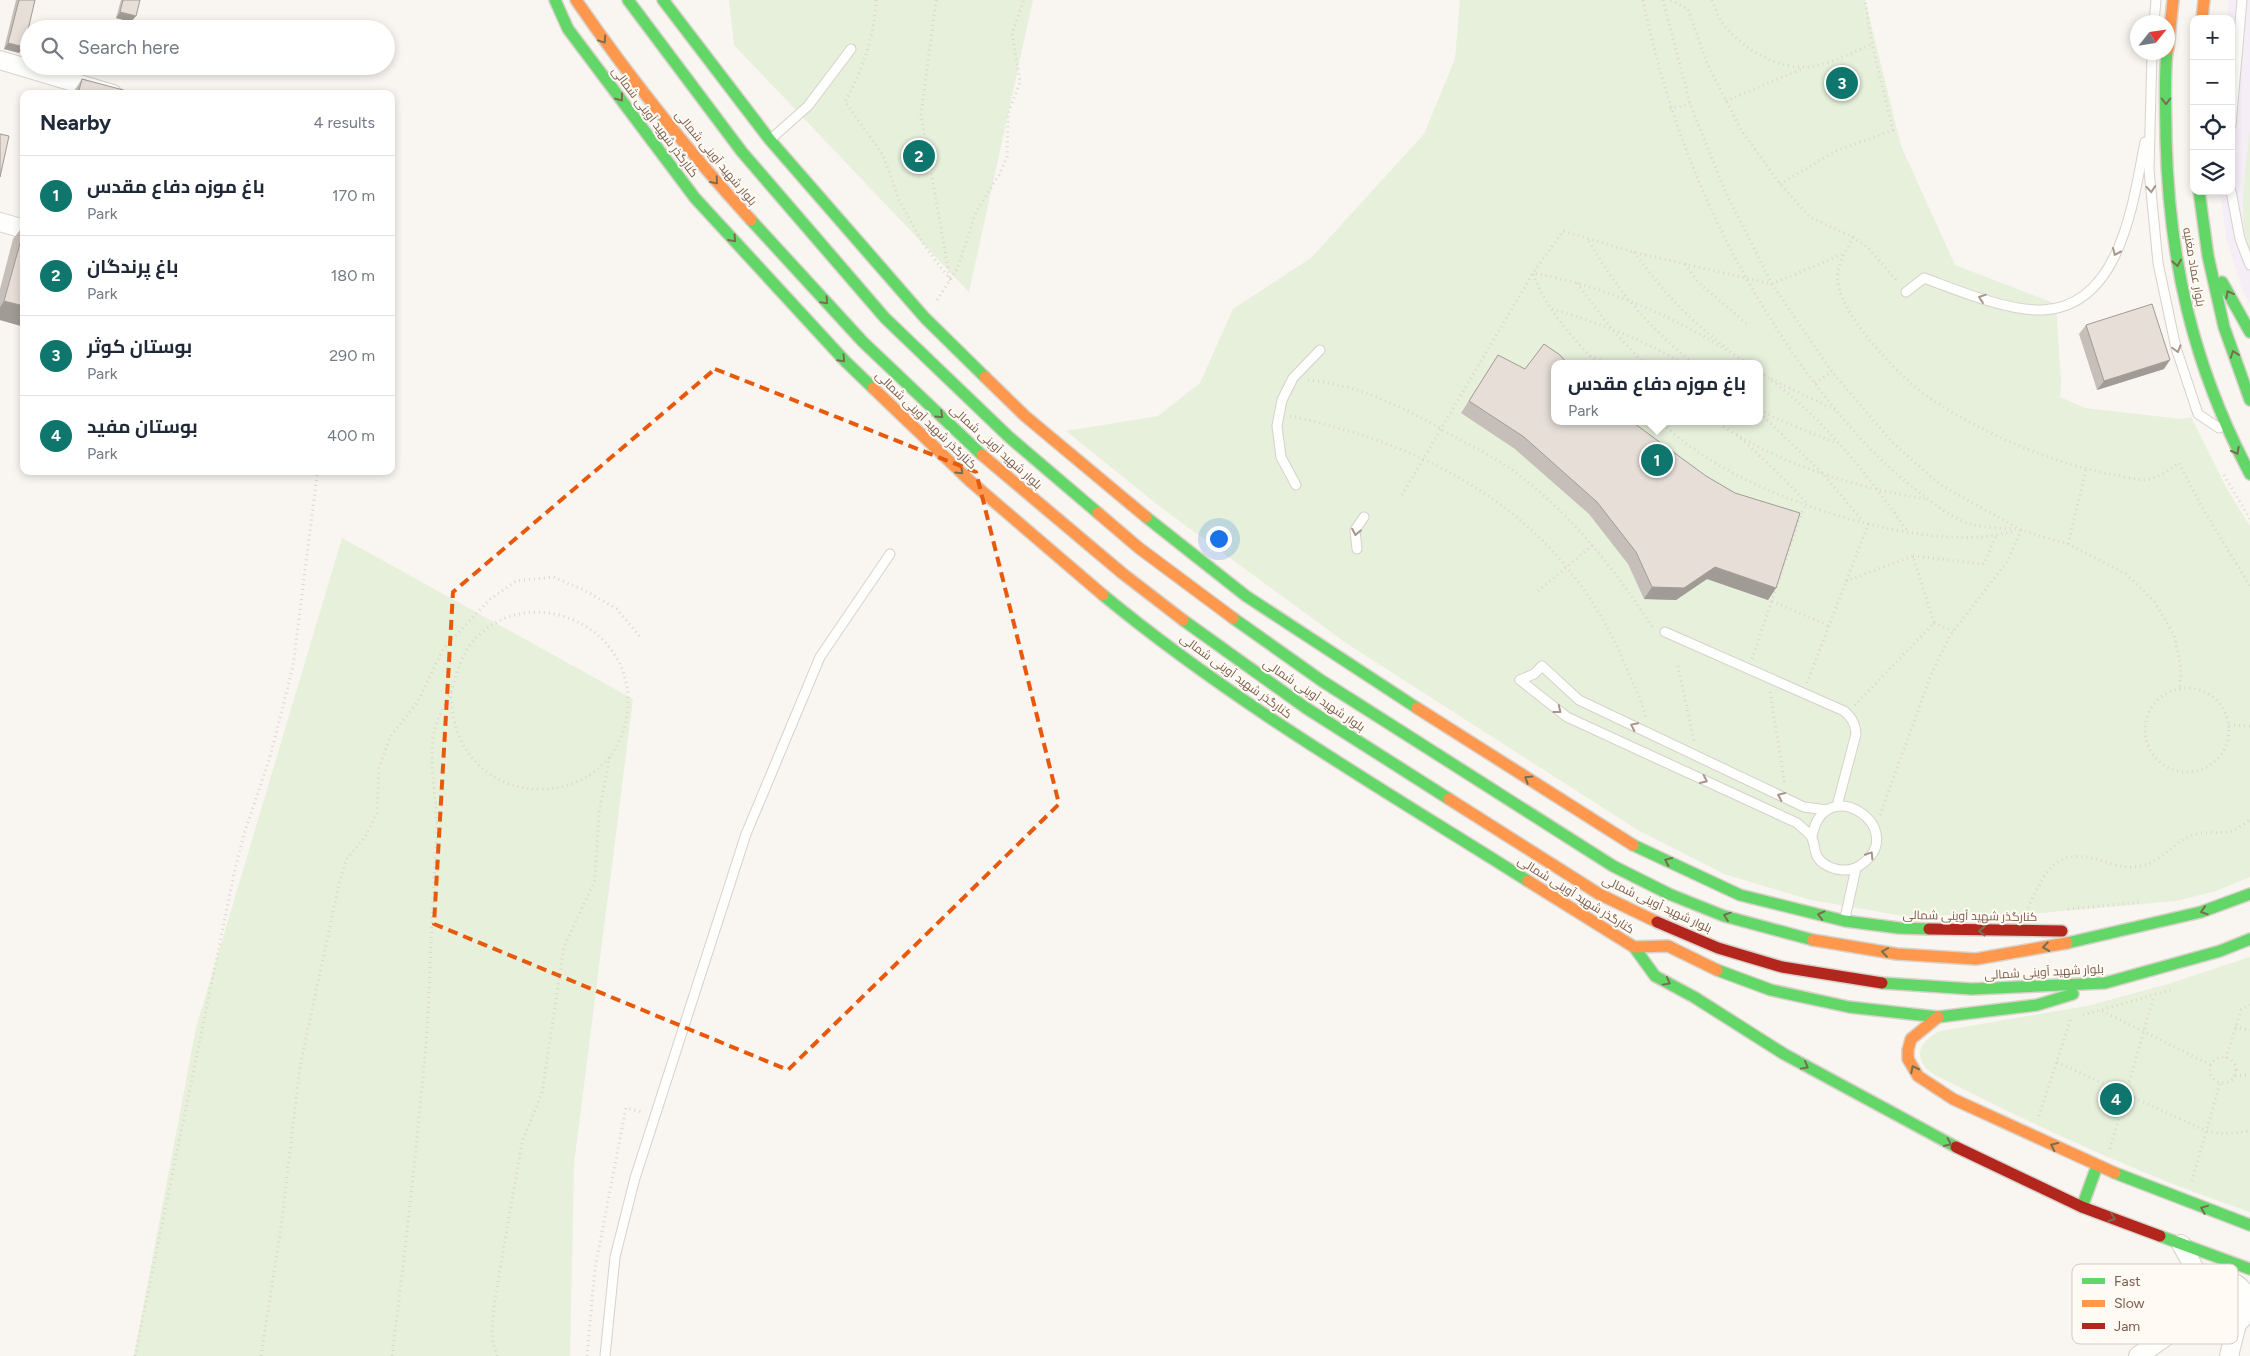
<!DOCTYPE html>
<html lang="en">
<head>
<meta charset="utf-8">
<style>
  :root { --surface:#fff; --page:#f2f2f3; --text:#1f2937; --muted:#747a83; --line:#e0e1e3; --accent:#0f766e }
  body { margin:0; font-family:Figtree,Cairo,sans-serif; background:var(--page); color:var(--text) }
  .controls { position:absolute; right:15px; top:15px; display:grid; overflow:hidden; border-radius:10px; box-shadow:0 2px 8px #0003 }
  .controls button { width:45px; height:45px; display:grid; place-items:center; padding:0; border:0; border-bottom:1px solid var(--line); background:var(--surface); color:var(--text); font:25px sans-serif }
  .compass { position:absolute; left:2130px; top:15px; width:45px; height:45px; border-radius:50%; background:var(--surface); box-shadow:0 2px 8px #0003; rotate:60deg }
  .you { position:absolute; left:1218px; top:538px; width:18px; height:18px; margin:-12px; border:4px solid #fff; border-radius:50%; background:#1a73e8; box-shadow:0 0 0 8px #1a73e833 }
  .badge { display:grid; place-items:center; width:32px; height:32px; border-radius:50%; background:var(--accent); color:#fff; font-size:16px; font-weight:700 }
  .pin { position:absolute; translate:-50% -50%; border:2px solid #fff; box-shadow:0 1px 5px #0006 }
  .popup { position:absolute; left:1551px; top:360px; width:212px; height:65px; box-sizing:border-box; display:grid; place-content:center; border-radius:10px; background:var(--surface); filter:drop-shadow(0 1px 4px #0005); font-size:16px; white-space:nowrap; color:var(--muted) }
  .popup b { font-size:19px; color:var(--text) }
  .popup::after { content:''; position:absolute; left:50%; top:100%; margin-left:-10px; border:10px solid transparent; border-top-color:var(--surface) }
  .list { margin:0; padding:0; list-style:none }
  h2 { display:flex; justify-content:space-between; align-items:center; height:65px; margin:0; padding:0 20px; font-size:21px }
  h2 small { font-size:16px; font-weight:400; color:var(--muted) }
  .list li { display:grid; grid-template-columns:32px 1fr auto; gap:15px; align-items:center; box-sizing:border-box; height:80px; padding:0 20px; border-top:1px solid var(--line) }
  .list b { display:block; font-size:19px; white-space:nowrap }
  .list p { margin:0; font-size:16px; white-space:nowrap; color:var(--muted) }
  .list em { font-size:16px; font-style:normal; color:var(--muted) }
  .icon { flex:none; width:28px; height:28px; fill:none; stroke:currentColor; stroke-width:2; stroke-linecap:round; stroke-linejoin:round }
  .map { position:relative; flex:none; width:2250px; height:1356px; overflow:hidden }
  .search { position:absolute; background:var(--surface); box-shadow:0 2px 8px #0003; left:20px; top:20px; width:375px; height:55px; display:flex; align-items:center; gap:12px; box-sizing:border-box; padding:0 18px; border-radius:28px; color:var(--muted); font-size:19px }
  .panel { position:absolute; background:var(--surface); box-shadow:0 2px 8px #0003; left:20px; top:90px; width:375px; height:385px; border-radius:10px }
  .map>svg:first-child { display:block }
  .education { fill:#f6eef6 }
  .green { fill:#e7f0db; fill-rule:evenodd }
  .lines { fill:none; stroke-linecap:round; stroke-linejoin:round }
  .lane-casing { stroke:#d7d1cb; stroke-width:11 }
  .street-casing { stroke:#d7d1cb; stroke-width:20 }
  .fast-casing { stroke:#d9d2cb; stroke-width:14 }
  .slow-casing { stroke:#d9d2cb; stroke-width:14 }
  .jam-casing { stroke:#d9d2cb; stroke-width:14 }
  .path { stroke:#dcd5d0; stroke-width:3; stroke-dasharray:1 4; stroke-linecap:butt }
  .lane { stroke:#fefefd; stroke-width:9 }
  .street { stroke:#fefefd; stroke-width:18 }
  .fast { stroke:#63d668; stroke-width:11 }
  .slow { stroke:#ff974d; stroke-width:11 }
  .jam { stroke:#b3261e; stroke-width:11 }
  .wall { fill:#c6bfb9 }
  .shaded-wall { fill:#a19b96 }
  .building { fill:#e6ded7; stroke:#a19b96 }
  .oneway { stroke:#776e51 }
  .oneway2 { stroke:#a8958b }
  .marked { fill:none; stroke:#e8590c; stroke-width:4; stroke-dasharray:10 6; stroke-linejoin:round }
  .labels { text-anchor:middle; dominant-baseline:central; stroke-width:4; stroke-linejoin:round; paint-order:stroke }
  .street-label { font-size:12px; fill:#7a5c4d; stroke:#fffaf3 }
  .key { fill:#fffaf3; stroke:#d7cbc1; stroke-width:1 }
  .key-label { font-size:14px; fill:#7a5c4d }
</style>
</head>
<body>
<div class="map">
<svg width="2250" height="1356" viewBox="0 0 2250 1356">
  <rect width="100%" height="100%" fill="#f9f5f0"/>
  <!-- education -->
  <path class="education" d="M2229 0H2250V303L2243 292 2226 237 2220 191H2231V19H2227Z"/>
  <!-- green -->
  <g class="green">
    <path d="M729 0H1033L969 292 734 45Z"/>
    <path d="M1460 0H1865L1901 146 1955 265 2056 304 2061 381 2060 397 2085 408 2181 419 2191 417 2227 489 2250 526V877L2216 891 2176 901 2028 914 1903 916 1811 900 1724 874 1636 829 1346 643 1163 509 1066 431 1158 416 1200 383 1233 309 1311 258 1424 134 1455 59ZM1554 364H1760V421H1554Z"/>
    <path d="M2250 127V249C2236 216 2247 163 2250 127Z"/>
    <path d="M342 538 633 699 574 1164 570 1356H134L196 1028Z"/>
    <path d="M2250 957V1212C2140 1175 2036 1126 1933 1074 1912 1058 1918 1042 1940 1031L2087 1006 2168 984Z"/>
  </g>
  <g class="lines">
    <defs>
      <g id="lane">
        <path d="M2154 22 2156 0"/>
        <path d="M2152 52 2149 170 2158 263 2176 348 2198 414 2219 428"/>
        <path d="M2231 125 2242 0"/>
        <path d="M772 138 808 106 851 49"/>
        <path d="M2231 191 2240 239 2250 265"/>
        <path d="M1906 292 1924 278C1957 290 2006 311 2042 310 2121 307 2133 202 2145 142"/>
        <path d="M1296 485 1281 457 1277 426 1282 400 1293 378 1320 350"/>
        <path d="M1357 549 1355 530 1364 517"/>
        <path d="M1665 632 1844 711C1852 718 1855 723 1856 734L1837 806"/>
        <path d="M1520 680 1567 717 1797 823C1801 827 1807 831 1811 836 1817 846 1811 856 1826 865 1836 871 1849 872 1859 866 1914 831 1824 768 1812 837"/>
        <path d="M1520 680 1534 674 1542 666 1579 700 1804 807 1827 810"/>
        <path d="M1845 918 1856 868"/>
        <path d="M605 1356 615 1257 635 1178 746 834 820 657 890 554"/>
      </g>
      <g id="street">
        <path d="M0 60 113 94"/>
        <path d="M0 222 24 229"/>
        <path d="M2181 1244 2197 1273 2202 1292"/>
        <circle cx="2223" cy="1304" r="24"/>
        <path d="M2138 1356 2200 1313"/>
        <path d="M2229 1356 2237 1324"/>
      </g>
      <g id="fast">
        <path d="M555 0 568 29 695 198 845 361 873 388"/>
        <path d="M628 0 742 152 885 318 1009 437 1098 513"/>
        <path d="M663 0 770 140 925 318 985 377"/>
        <path d="M2167 52C2164 81 2166 110 2166 139 2169 261 2193 366 2250 474"/>
        <path d="M2199 191 2208 256 2224 327 2250 400"/>
        <path d="M751 220 863 342 982 455"/>
        <path d="M2222 282 2250 332"/>
        <path d="M1146 517 1246 596 1417 708"/>
        <path d="M1103 595C1235 704 1384 790 1528 881"/>
        <path d="M1233 618 1322 681 1613 866 1669 894 1724 916 1813 940"/>
        <path d="M1183 620 1306 708 1449 799"/>
        <path d="M1633 845 1740 895 1845 921 1899 928 1929 929"/>
        <path d="M2067 943 2201 912 2250 894"/>
        <path d="M1634 947 1655 976 1694 997 1784 1054 1956 1147"/>
        <path d="M1717 970 1771 990 1849 1007 1938 1017 2037 1005 2073 994"/>
        <path d="M1882 983 1972 989 2105 983 2220 951 2250 939"/>
        <path d="M2115 1173 2250 1225"/>
        <path d="M2082 1207 2097 1166"/>
        <path d="M2160 1236 2250 1269"/>
      </g>
      <g id="slow">
        <path d="M576 0C629 77 688 151 751 220"/>
        <path d="M2202 19 2204 0"/>
        <path d="M2168 49 2173 0"/>
        <path d="M985 377 1025 416 1146 517"/>
        <path d="M873 388 970 481 1103 595"/>
        <path d="M982 455 1122 573 1183 620"/>
        <path d="M1098 513 1139 548 1233 618"/>
        <path d="M1417 708 1633 845"/>
        <path d="M1449 799 1599 894 1657 922"/>
        <path d="M1528 881 1634 947 1668 946 1717 970"/>
        <path d="M1813 940 1897 954 1976 959 2067 943"/>
        <path d="M1938 1017 1911 1039 1908 1050V1059L1918 1076 1953 1099 2115 1173"/>
      </g>
      <g id="jam">
        <path d="M1657 922 1718 948 1782 967 1882 983"/>
        <path d="M1929 929 2062 931"/>
        <path d="M1956 1147 2082 1207 2160 1236"/>
      </g>
    </defs>
    <!-- lane casing -->
    <use href="#lane" class="lane-casing"/>
    <!-- street casing -->
    <use href="#street" class="street-casing"/>
    <!-- fast casing -->
    <use href="#fast" class="fast-casing"/>
    <!-- slow casing -->
    <use href="#slow" class="slow-casing"/>
    <!-- jam casing -->
    <use href="#jam" class="jam-casing"/>
    <!-- path -->
    <g class="path">
      <path d="M876 0C875 36 862 71 845 102L883 155 899 200 924 245 951 281"/>
      <path d="M936 0 921 115 950 280"/>
      <path d="M1643 0C1671 137 1727 264 1810 377 1838 414 1868 450 1904 480 1920 493 1951 519 1970 524 1985 528 2003 528 2019 529"/>
      <path d="M1663 0 1690 104 1725 191 1772 284 1832 372 1893 443 1939 484 2021 530 2068 544 2126 574 2154 601 2174 635 2181 668 2180 688"/>
      <path d="M1671 0 1688 9 1707 63 1741 130 1780 184 1810 217 1853 237 1868 248 1898 282"/>
      <path d="M1712 0C1715 7 1717 15 1721 21 1739 46 1772 67 1803 67 1821 68 1855 52 1872 44"/>
      <path d="M1726 101 1804 68"/>
      <path d="M1670 109 1690 104"/>
      <path d="M1780 184 1836 151 1893 130 1872 44 1865 0"/>
      <path d="M1853 237C1846 252 1835 267 1838 283 1843 319 1904 382 1934 401 1987 435 2053 464 2115 475 2126 477 2138 481 2149 479 2160 477 2170 469 2179 463L2203 509 2250 586"/>
      <path d="M1589 241C1617 291 1650 328 1694 364"/>
      <path d="M1634 252C1664 293 1688 319 1728 349"/>
      <path d="M1685 264 1698 282 1749 326"/>
      <path d="M1577 283 1609 326 1644 364"/>
      <path d="M937 300 957 269 976 212 999 175 1007 157 1008 114 1020 82 1012 33 1024 0"/>
      <path d="M1552 309C1599 323 1642 339 1684 364"/>
      <path d="M1590 356 1612 364"/>
      <path d="M1597 364C1573 338 1544 307 1533 273 1608 287 1684 320 1748 364"/>
      <path d="M1760 372C1819 413 1867 473 1908 532"/>
      <path d="M1771 379 1835 410"/>
      <path d="M1308 380C1364 386 1407 409 1455 437 1477 449 1500 460 1520 476 1574 517 1616 571 1653 628"/>
      <path d="M1815 383 1832 372"/>
      <path d="M1760 409 1775 418 1836 443"/>
      <path d="M1760 413 1823 474 1861 519"/>
      <path d="M1290 416C1438 448 1562 517 1624 662 1632 681 1641 699 1646 718"/>
      <path d="M1659 421C1673 433 1688 446 1704 456 1770 500 1898 542 1978 537 1991 537 2003 533 2016 531"/>
      <path d="M1715 421C1777 464 1853 487 1926 499"/>
      <path d="M1737 435 1777 472 1808 504"/>
      <path d="M2224 475 2250 519"/>
      <path d="M1402 495 1533 273 1563 231 1633 252 1772 284 1845 253"/>
      <path d="M2068 544 2086 470"/>
      <path d="M1913 556 1984 564 1997 534"/>
      <path d="M1846 581 1913 556 1934 623 1854 706"/>
      <path d="M1538 591 1593 545"/>
      <path d="M1772 601 1829 626"/>
      <path d="M1934 623 1953 631"/>
      <path d="M1752 659 1805 504"/>
      <path d="M1678 666 1694 741"/>
      <path d="M1807 683 1869 522"/>
      <circle cx="2187" cy="730" r="42"/>
      <path d="M1770 692 1785 785"/>
      <path d="M2229 725 2250 726"/>
      <path d="M1880 815 1932 672 1951 634 2007 562 2021 530"/>
      <path d="M2028 908C2046 870 2055 846 2103 861 2115 865 2128 869 2141 866 2162 862 2173 842 2193 835 2219 827 2224 842 2250 819"/>
      <path d="M2068 909 2142 902"/>
      <path d="M2102 1011 2211 1065"/>
      <path d="M2083 1015 2171 990"/>
      <path d="M2235 1027 2250 1030"/>
      <circle cx="2223" cy="1070" r="13"/>
      <path d="M2226 1058 2241 1010 2250 1005"/>
      <path d="M2057 1062 2206 1131 2224 1134 2250 1131"/>
      <path d="M2235 1076 2250 1075"/>
      <path d="M2039 1116 2071 1018"/>
      <path d="M2110 1149 2154 996"/>
      <path d="M2192 1181 2220 1083"/>
      <path d="M135 1356 235 869 244 834 270 757 293 666 317 475"/>
      <path d="M261 1356 281 1228 300 1066 339 884 346 860 365 837 377 813 379 768 390 737 417 703 443 649 489 600 516 581 553 577 584 590 617 609 641 638"/>
      <path d="M392 1356C405 1252 417 1147 426 1043 431 977 431 911 436 845 440 809 426 762 435 728 438 716 445 705 450 694 458 672 461 651 480 634 535 584 628 626 628 700 628 818 449 823 451 690"/>
      <path d="M497 1356 492 1338 494 1305 522 1142 542 1093 564 947 595 880 599 813 610 756"/>
      <path d="M587 1356 595 1268 626 1108 643 1112"/>
    </g>
    <!-- lane -->
    <use href="#lane" class="lane"/>
    <!-- street -->
    <use href="#street" class="street"/>
    <!-- fast -->
    <use href="#fast" class="fast"/>
    <!-- slow -->
    <use href="#slow" class="slow"/>
    <!-- jam -->
    <use href="#jam" class="jam"/>
  </g>
  <!-- wall -->
  <g class="wall">
    <path d="M16 0H35L19 53 4 49Z"/>
    <path d="M121 0H140L131 22 116 18Z"/>
    <path d="M82 79 126 94H72Z"/>
    <path d="M24 225V322L21 326 0 320V289L13 239Z"/>
    <path d="M2086 325 2164 369 2097 390 2079 334Z"/>
    <path d="M1498 355 1776 588 1768 600 1707 579 1676 600 1644 599 1628 564 1589 514 1515 449 1461 413Z"/>
  </g>
  <!-- shaded-wall -->
  <g class="shaded-wall">
    <path d="M120 12 136 16 131 22 116 18Z"/>
    <path d="M8 43 24 47 19 53 4 49Z"/>
    <path d="M4 301 24 306V322L21 326 0 320V307Z"/>
    <path d="M2170 360 2164 369 2097 390 2104 381Z"/>
    <path d="M1715 567 1776 588 1768 600 1707 579 1676 600 1644 599 1652 587Z"/>
  </g>
  <!-- building -->
  <g class="building">
    <path d="M19 0H35L24 47 8 43Z"/>
    <path d="M123 0H140L136 16 120 12Z"/>
    <path d="M82 79 127 91 126 94H78Z"/>
    <path d="M0 134 9 136 0 177Z"/>
    <path d="M24 229V306L4 301Z"/>
    <path d="M2152 304 2170 360 2104 381 2086 325Z"/>
    <path d="M1544 344 1560 355 1568 364H1554V421H1631L1706 476 1735 493 1800 513 1776 588 1715 567 1684 588 1652 587 1636 552 1597 502 1524 437 1469 401 1498 355 1525 369Z"/>
  </g>
  <!-- one-way arrows -->
  <defs><path id="oneway-chevron" d="M-2-3.5L2.5 0L-2 3.5" fill="none" stroke-width="1.6" stroke-linecap="round" stroke-linejoin="round" transform="scale(1.25)"/></defs>
  <g class="oneway">
    <use href="#oneway-chevron" transform="translate(603 40) rotate(56)"/>
    <use href="#oneway-chevron" transform="translate(620 98) rotate(53)"/>
    <use href="#oneway-chevron" transform="translate(2166 101) rotate(90)"/>
    <use href="#oneway-chevron" transform="translate(715 181) rotate(49)"/>
    <use href="#oneway-chevron" transform="translate(733 239) rotate(48)"/>
    <use href="#oneway-chevron" transform="translate(2177 263) rotate(79)"/>
    <use href="#oneway-chevron" transform="translate(2229 294) rotate(-119)"/>
    <use href="#oneway-chevron" transform="translate(825 301) rotate(47)"/>
    <use href="#oneway-chevron" transform="translate(2234 354) rotate(-110)"/>
    <use href="#oneway-chevron" transform="translate(842 359) rotate(46)"/>
    <use href="#oneway-chevron" transform="translate(940 415) rotate(44)"/>
    <use href="#oneway-chevron" transform="translate(2236 451) rotate(62)"/>
    <use href="#oneway-chevron" transform="translate(960 471) rotate(44)"/>
    <use href="#oneway-chevron" transform="translate(1528 779) rotate(-148)"/>
    <use href="#oneway-chevron" transform="translate(1668 861) rotate(-155)"/>
    <use href="#oneway-chevron" transform="translate(2204 911) rotate(162)"/>
    <use href="#oneway-chevron" transform="translate(1821 915) rotate(-166)"/>
    <use href="#oneway-chevron" transform="translate(1727 916) rotate(-161)"/>
    <use href="#oneway-chevron" transform="translate(1982 931) rotate(-180)"/>
    <use href="#oneway-chevron" transform="translate(2046 947) rotate(171)"/>
    <use href="#oneway-chevron" transform="translate(1885 952) rotate(-172)"/>
    <use href="#oneway-chevron" transform="translate(1667 982) rotate(29)"/>
    <use href="#oneway-chevron" transform="translate(1805 1066) rotate(29)"/>
    <use href="#oneway-chevron" transform="translate(1914 1069) rotate(-117)"/>
    <use href="#oneway-chevron" transform="translate(1948 1143) rotate(25)"/>
    <use href="#oneway-chevron" transform="translate(2054 1146) rotate(-155)"/>
    <use href="#oneway-chevron" transform="translate(2204 1209) rotate(-158)"/>
    <use href="#oneway-chevron" transform="translate(2112 1218) rotate(20)"/>
  </g>
  <g class="oneway2">
    <use href="#oneway-chevron" transform="translate(2151 189) rotate(85)"/>
    <use href="#oneway-chevron" transform="translate(2116 252) rotate(114)"/>
    <use href="#oneway-chevron" transform="translate(1982 298) rotate(-161)"/>
    <use href="#oneway-chevron" transform="translate(2177 349) rotate(74)"/>
    <use href="#oneway-chevron" transform="translate(1356 532) rotate(101)"/>
    <use href="#oneway-chevron" transform="translate(1558 710) rotate(38)"/>
    <use href="#oneway-chevron" transform="translate(1634 726) rotate(-154)"/>
    <use href="#oneway-chevron" transform="translate(1704 780) rotate(25)"/>
    <use href="#oneway-chevron" transform="translate(1781 796) rotate(-155)"/>
    <use href="#oneway-chevron" transform="translate(1870 855) rotate(-58)"/>
  </g>
  <!-- marked area -->
  <path class="marked" d="M715 369 976 472 1059 804 788 1070 434 924 453 592Z"/>
  <g class="labels">
    <!-- street labels -->
    <g class="street-label">
      <text transform="translate(655 122) rotate(53)">کنارگذر شهید آوینی شمالی</text>
      <text transform="translate(716 158) rotate(50)">بلوار شهید آوینی شمالی</text>
      <text transform="translate(2194 267) rotate(80)">بلوار عماد مغنیه</text>
      <text transform="translate(926 420) rotate(44)">کنارگذر شهید آوینی شمالی</text>
      <text transform="translate(996 447) rotate(42)">بلوار شهید آوینی شمالی</text>
      <text transform="translate(1236 676) rotate(36)">کنارگذر شهید آوینی شمالی</text>
      <text transform="translate(1314 695) rotate(34)">بلوار شهید آوینی شمالی</text>
      <text transform="translate(1576 895) rotate(32)">کنارگذر شهید آوینی شمالی</text>
      <text transform="translate(1657 904) rotate(25)">بلوار شهید آوینی شمالی</text>
      <text transform="translate(1970 916) rotate(1)">کنارگذر شهید آوینی شمالی</text>
      <text transform="translate(2044 972) rotate(-3)">بلوار شهید آوینی شمالی</text>
    </g>
  </g>
  <!-- legend -->
  <rect x="2072" y="1264" width="166" height="80" rx="8" class="key"/>
  <rect x="2082" y="1278" width="23" height="6" fill="#63d668"/>
  <rect x="2082" y="1300" width="23" height="7" fill="#ff974d"/>
  <rect x="2082" y="1323" width="23" height="6" fill="#b3261e"/>
  <g class="key-label">
    <text x="2114" y="1286">Fast</text>
    <text x="2114" y="1308">Slow</text>
    <text x="2114" y="1331">Jam</text>
  </g>
</svg>
<div class="controls">
<button>+</button>
<button>−</button>
<button><svg class="icon" aria-label="locate" viewBox="0 0 24 24"><circle cx="12" cy="12" r="6"/><path d="M12 2v4M12 18v4M2 12h4M18 12h4"/></svg></button>
<button><svg class="icon" aria-label="layers" viewBox="0 0 24 24"><path d="M12 4l9 5-9 5-9-5zM3 14l9 5 9-5"/></svg></button>
</div>
<svg class="compass" viewBox="-18 -18 36 36"><path d="M0-13l5 13h-10z" fill="#e53935"/><path d="M0 13l5-13h-10z" fill="#747a83"/></svg>
<div class="you"></div>
<div class="pin badge" style="left:1657px;top:460px">1</div>
<div class="popup"><b>باغ موزه دفاع مقدس</b>Park</div>
<div class="pin badge" style="left:919px;top:156px">2</div>
<div class="pin badge" style="left:1842px;top:83px">3</div>
<div class="pin badge" style="left:2116px;top:1099px">4</div>
<div class="search"><svg class="icon" aria-label="search" viewBox="0 0 24 24"><circle cx="10" cy="10" r="6"/><path d="M15 15l6 6"/></svg>Search here</div>
<section class="panel">
<h2>Nearby<small>4 results</small></h2>
<ul class="list">
<li><span class="badge">1</span><div><b>باغ موزه دفاع مقدس</b><p>Park</p></div><em>170 m</em></li>
<li><span class="badge">2</span><div><b>باغ پرندگان</b><p>Park</p></div><em>180 m</em></li>
<li><span class="badge">3</span><div><b>بوستان کوثر</b><p>Park</p></div><em>290 m</em></li>
<li><span class="badge">4</span><div><b>بوستان مفید</b><p>Park</p></div><em>400 m</em></li>
</ul>
</section>
</div>
</body>
</html>
